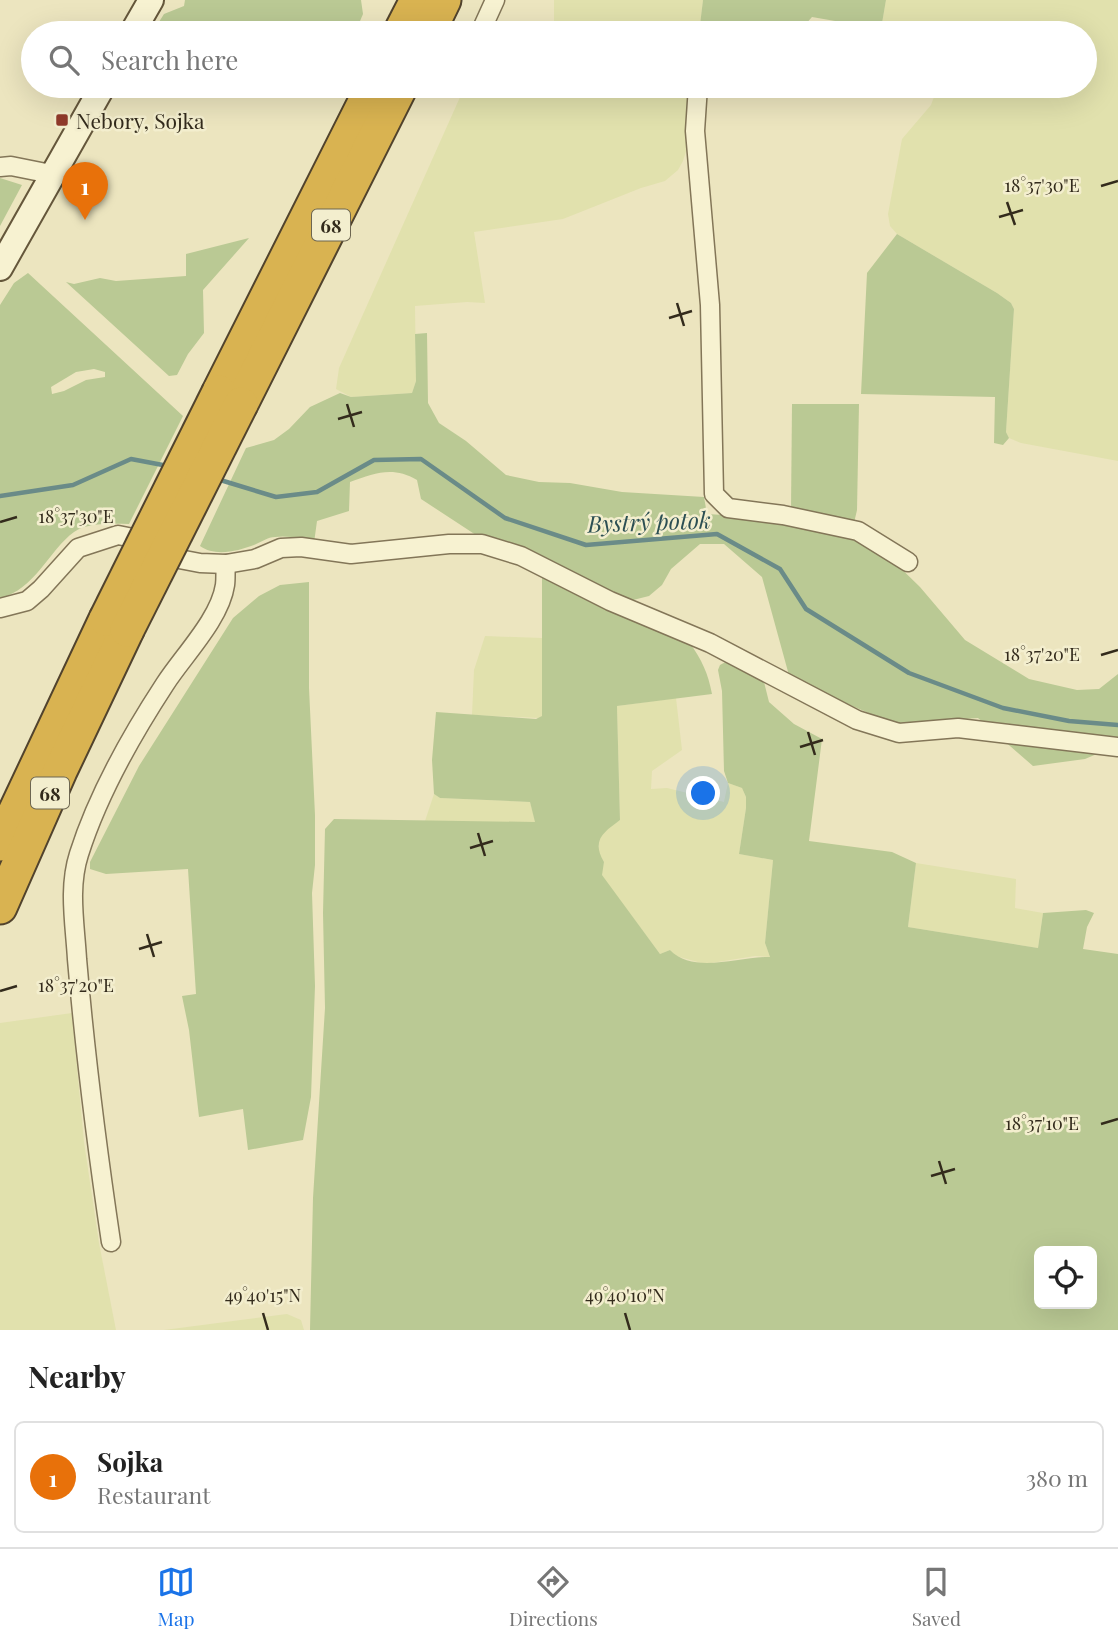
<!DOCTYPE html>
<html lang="en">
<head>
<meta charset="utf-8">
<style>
  :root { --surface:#fff; --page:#f6f6f6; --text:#222; --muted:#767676; --line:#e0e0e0; --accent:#1a73e8 }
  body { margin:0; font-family:"Playfair Display",serif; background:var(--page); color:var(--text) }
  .controls { position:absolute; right:21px; bottom:21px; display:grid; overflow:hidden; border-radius:10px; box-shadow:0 7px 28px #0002 }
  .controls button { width:63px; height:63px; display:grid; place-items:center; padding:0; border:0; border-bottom:2px solid var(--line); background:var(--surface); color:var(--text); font:35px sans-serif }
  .you { position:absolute; left:704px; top:794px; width:24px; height:24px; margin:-18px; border:5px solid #fff; border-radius:50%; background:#1a73e8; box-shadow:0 0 0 10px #1a73e833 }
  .badge { display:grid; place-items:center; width:46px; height:46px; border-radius:50%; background:var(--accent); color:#fff; font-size:23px; font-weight:700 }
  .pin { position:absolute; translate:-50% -58px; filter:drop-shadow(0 2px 4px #0008) }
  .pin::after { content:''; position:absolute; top:37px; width:24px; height:21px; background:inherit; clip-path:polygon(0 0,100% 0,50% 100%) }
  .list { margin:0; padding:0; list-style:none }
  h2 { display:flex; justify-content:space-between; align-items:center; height:91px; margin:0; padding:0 28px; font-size:30px }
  h2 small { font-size:23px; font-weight:400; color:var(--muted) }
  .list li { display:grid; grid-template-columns:46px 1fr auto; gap:21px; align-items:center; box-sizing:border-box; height:112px; margin:0 14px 14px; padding:0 14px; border:2px solid var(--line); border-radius:10px }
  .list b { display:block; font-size:26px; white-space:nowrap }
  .list p { margin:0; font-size:23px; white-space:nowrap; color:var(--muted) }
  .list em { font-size:23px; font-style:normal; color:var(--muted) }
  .icon { flex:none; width:38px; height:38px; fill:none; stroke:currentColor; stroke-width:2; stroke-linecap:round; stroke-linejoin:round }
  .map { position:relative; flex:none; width:1118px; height:1330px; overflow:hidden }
  .search { position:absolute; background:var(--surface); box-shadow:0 7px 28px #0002; left:21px; right:21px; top:21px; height:77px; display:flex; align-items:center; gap:18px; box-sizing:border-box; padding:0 24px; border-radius:38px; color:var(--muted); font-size:26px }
  .sheet { height:217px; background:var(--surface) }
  nav { display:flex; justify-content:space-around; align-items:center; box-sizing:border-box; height:98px; border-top:2px solid var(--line); background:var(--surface); font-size:19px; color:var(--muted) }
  nav a { display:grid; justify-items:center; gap:4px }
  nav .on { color:var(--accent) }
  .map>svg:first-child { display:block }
  .farmland { fill:#e1e1ad }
  .green { fill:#bac994; fill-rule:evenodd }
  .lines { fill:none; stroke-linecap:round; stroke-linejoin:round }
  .stream { stroke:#6a8b88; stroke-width:4.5 }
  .street-casing { stroke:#837658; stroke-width:21 }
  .secondary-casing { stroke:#65573b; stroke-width:28 }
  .highway-casing { stroke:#51432d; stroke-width:37 }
  .street { stroke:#f7f2d1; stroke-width:18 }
  .secondary { stroke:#f7f2d1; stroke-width:24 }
  .highway { stroke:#d9b351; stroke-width:33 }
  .highway-bridge-casing { stroke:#51432d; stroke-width:37; stroke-linecap:butt }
  .highway-bridge { stroke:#d9b351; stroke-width:33 }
  .ticks { fill:none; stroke:#332b1c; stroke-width:2.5 }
  .poi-dot { fill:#903a2a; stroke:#f3eece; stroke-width:2.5 }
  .labels { text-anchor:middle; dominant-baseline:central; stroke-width:5; stroke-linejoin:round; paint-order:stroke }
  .shield { fill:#f3eece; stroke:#6d6651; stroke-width:2 }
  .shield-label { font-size:19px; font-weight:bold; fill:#332b1c }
  .poi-label { font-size:21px; fill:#332b1c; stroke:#f3eece; text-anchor:start }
  .water-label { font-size:23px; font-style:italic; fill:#2c4f53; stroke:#f3eece }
  .ticks-label { font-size:18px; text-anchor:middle; fill:#332b1c; stroke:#f3eece; stroke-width:5; stroke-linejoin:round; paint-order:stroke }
</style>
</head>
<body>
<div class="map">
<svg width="1118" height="1330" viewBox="0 0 1118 1330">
  <rect width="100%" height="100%" fill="#ece5bf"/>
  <!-- farmland -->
  <g class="farmland">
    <path d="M554 0H703L699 33H558L554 26Z"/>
    <path d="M886 0H1118V461L1021 443 1009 438 1006 432 1014 309 1011 303 997 293 897 234 890 226 888 214 902 139 931 105 938 86H1085V33H891L881 29Z"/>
    <path d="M465 86H690L687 148 683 161 678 170 665 181 641 188 563 219 474 232 485 303 467 302 415 306 416 381 412 393 351 397 336 389 339 368Z"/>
    <path d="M485 636 542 638V716L540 718 472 715 474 670Z"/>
    <path d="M676 698 682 750 652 771 651 789 667 788 724 802 728 783 742 788 746 797V808L739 854 773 860 765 943 770 957 755 956 705 964 676 956 670 950 660 954 601 875 604 862 599 854V841L603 831 620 820 617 706Z"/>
    <path d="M434 794 440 798 530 802 536 823 425 821Z"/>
    <path d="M916 863 1016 879 1015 908 1043 913 1038 948 908 927Z"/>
    <path d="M72 1013 84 1142 99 1243 116 1330H0V1023Z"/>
    <path d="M287 1314 301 1320 304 1330H164Z"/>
  </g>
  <!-- green -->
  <g class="green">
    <path d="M185 0H361L363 14 355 33H152L164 14 184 6Z"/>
    <path d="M703 0H886L881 29 812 17 804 26 802 33H699Z"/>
    <path d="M0 178 22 185 0 226Z"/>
    <path d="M897 234 997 293 1011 303 1014 309 1006 432 1009 438 1003 445 994 443 995 397 861 394 867 273Z"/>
    <path d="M249 238 203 290 204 333 188 354 177 375 169 376 66 282 74 284 100 278 116 281 186 276V254Z"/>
    <path d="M28 273 183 416 129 524C112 524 89 522 74 532 49 550 35 590 0 598V305L14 283ZM94 369 105 372V377L86 380 64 391 52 394 51 387 76 372Z"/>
    <path d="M427 333 428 403 439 423 466 441 506 475 539 482 570 483 622 492 704 497 707 514 773 518 854 538 882 550 920 587 965 640 1029 679 1077 690 1099 689 1118 674V745L1085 759 1033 766 978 718 894 724 790 679 762 577 724 544H700L671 569 662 585 649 596 629 601 479 537 421 499 417 480C393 466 375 473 350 482L349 511 317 521 314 543C301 539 289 535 275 537 268 537 261 542 254 545 238 551 215 557 200 546L246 448 274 440 289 429 310 407 340 393 351 397 412 393 416 381 415 334Z"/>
    <path d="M792 404H859L857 510 854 523 791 510Z"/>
    <path d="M542 576 689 642C702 660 708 673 712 694L617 706 620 820C604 832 591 840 604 862L602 875 660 954 670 950C694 975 740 956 770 957L765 943 773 860 739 854 746 808V797L742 788 728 783 724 771 722 691 718 670 720 665 731 659 763 678 769 702 794 724 822 739 809 841 892 852 916 863 908 927 1038 948 1043 913 1086 910 1094 913 1087 927 1083 949 1118 954V1330H310L313 1198 325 1008 323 913 325 829 334 819 535 822 530 802 440 798 434 794 432 760 436 712 536 719 542 716ZM1039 1251H1092V1304H1039Z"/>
    <path d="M309 582V688L315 815V865L312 893 315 986 311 1097 303 1140 248 1150 243 1109 199 1117 189 1030 182 996 196 994 188 869 106 874 90 869V862L139 766 233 618 259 596 280 585Z"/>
  </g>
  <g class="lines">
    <!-- stream -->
    <g class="stream">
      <path d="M217 479 276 497 317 492 374 460 421 459 505 518 586 545 717 534 780 569 806 609 909 673 1003 708 1069 721 1118 725"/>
      <path d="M0 496 73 485 131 459 168 466"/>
    </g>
    <defs>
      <g id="street">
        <path d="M480 33 495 0"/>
        <path d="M698 86 695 131 710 305 714 494 728 508 783 515 858 531 908 562"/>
        <path d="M0 167 11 166 51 174"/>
        <path d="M0 608 27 601 41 589 78 548 118 535 133 538 174 558 200 563 226 564 255 559 281 548 301 547 351 554 449 544H482L521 556 610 601 710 643 857 720 899 733 958 728 1118 747"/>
        <path d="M111 1242C97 1148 85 1053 77 959 75 924 68 888 79 854 98 794 131 736 165 684 183 656 220 619 225 585 226 578 225 571 226 564"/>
      </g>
      <g id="secondary">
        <path d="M132 33 151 0"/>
        <path d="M0 268 103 86"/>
      </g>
      <g id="highway">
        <path d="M400 33 417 0"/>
        <path d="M428 33 444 0"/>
        <path d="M219 392 373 86"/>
        <path d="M241 404 401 86"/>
        <path d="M0 844 106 619"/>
        <path d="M0 907 60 771 127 630"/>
      </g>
    </defs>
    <!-- street casing -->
    <use href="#street" class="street-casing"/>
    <!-- secondary casing -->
    <use href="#secondary" class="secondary-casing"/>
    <!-- highway casing -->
    <use href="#highway" class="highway-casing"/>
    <!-- street -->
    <use href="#street" class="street"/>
    <!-- secondary -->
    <use href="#secondary" class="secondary"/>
    <!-- highway -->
    <use href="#highway" class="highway"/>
    <defs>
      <g id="highway-bridge">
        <path d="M106 619 219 392"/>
        <path d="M127 630 241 404"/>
      </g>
    </defs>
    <!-- highway-bridge casing -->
    <use href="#highway-bridge" class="highway-bridge-casing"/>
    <!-- highway-bridge -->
    <use href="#highway-bridge" class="highway-bridge"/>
  </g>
  <!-- ticks -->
  <path class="ticks" d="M1101 186 1118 181M1007 202 1015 225M999 217 1023 210M677 303 684 326M669 318 692 311M347 404 354 427M338 419 362 412M0 522 17 517M1101 655 1118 650M808 732 815 755M800 747 823 740M478 833 485 856M470 848 493 841M147 934 154 957M139 949 162 942M0 991 17 986M1101 1124 1118 1119M939 1161 946 1184M931 1176 955 1169M263 1313 268 1330M625 1313 630 1330"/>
  <!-- markers -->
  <rect class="poi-dot" x="55" y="113" width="14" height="14" rx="3.5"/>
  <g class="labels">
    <!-- shield labels -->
    <g class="shield">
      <rect x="312" y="209.5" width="38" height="31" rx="5"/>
      <rect x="31" y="777.5" width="38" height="31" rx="5"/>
    </g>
    <g class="shield-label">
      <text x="331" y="225">68</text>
      <text x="50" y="793">68</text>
    </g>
    <!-- poi labels -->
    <g class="poi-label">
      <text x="76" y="120">Nebory, Sojka</text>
    </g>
    <!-- water labels -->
    <g class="water-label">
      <text transform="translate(649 521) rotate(-2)">Bystrý potok</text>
    </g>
  </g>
  <g class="ticks-label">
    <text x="1042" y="192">18°37'30"E</text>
    <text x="76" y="523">18°37'30"E</text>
    <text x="1042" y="661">18°37'20"E</text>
    <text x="76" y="992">18°37'20"E</text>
    <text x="1042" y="1130">18°37'10"E</text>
    <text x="263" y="1302">49°40'15"N</text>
    <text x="625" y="1302">49°40'10"N</text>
  </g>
</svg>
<div class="controls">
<button><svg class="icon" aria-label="locate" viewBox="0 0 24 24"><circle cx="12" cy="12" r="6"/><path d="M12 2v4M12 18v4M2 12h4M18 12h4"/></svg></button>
</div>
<div class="you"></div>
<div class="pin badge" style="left:85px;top:220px;background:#e8710a">1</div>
<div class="search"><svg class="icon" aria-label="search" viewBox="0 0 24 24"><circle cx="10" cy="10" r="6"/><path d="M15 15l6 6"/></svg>Search here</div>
</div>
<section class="sheet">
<h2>Nearby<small></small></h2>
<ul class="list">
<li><span class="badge" style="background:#e8710a">1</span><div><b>Sojka</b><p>Restaurant</p></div><em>380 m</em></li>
</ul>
</section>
<nav>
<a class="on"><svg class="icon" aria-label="map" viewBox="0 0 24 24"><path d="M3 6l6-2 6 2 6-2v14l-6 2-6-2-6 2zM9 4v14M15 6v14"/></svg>Map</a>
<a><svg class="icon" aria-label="directions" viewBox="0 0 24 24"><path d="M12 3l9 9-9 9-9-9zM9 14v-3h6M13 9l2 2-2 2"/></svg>Directions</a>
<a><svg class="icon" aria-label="saved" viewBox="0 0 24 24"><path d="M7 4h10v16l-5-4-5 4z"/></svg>Saved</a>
</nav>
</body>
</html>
